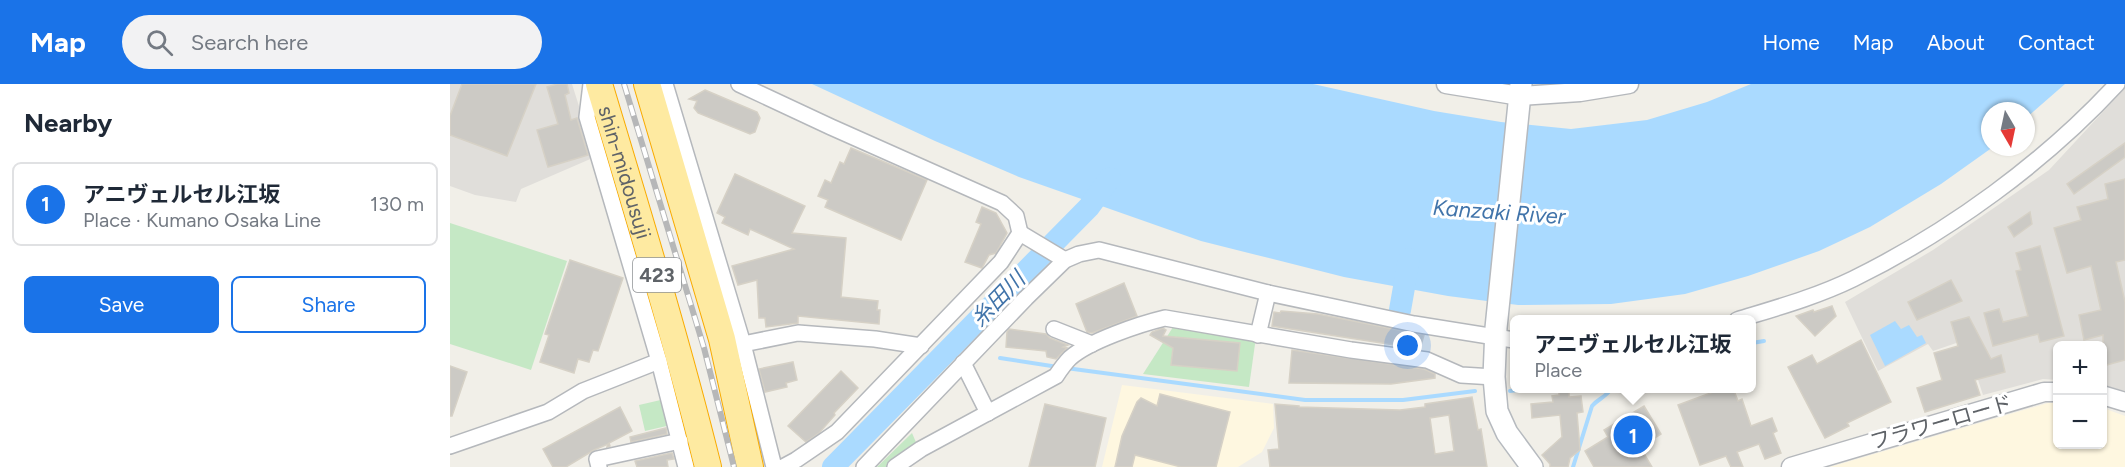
<!DOCTYPE html>
<html lang="en">
<head>
<meta charset="utf-8">
<style>
  :root { --surface:#fff; --page:#f2f2f3; --text:#1f2937; --muted:#747a83; --line:#e0e1e3; --accent:#1a73e8 }
  body { margin:0; font-family:Figtree,"Noto Sans JP",sans-serif; background:var(--page); color:var(--text) }
  .controls { position:absolute; right:18px; bottom:18px; display:grid; overflow:hidden; border-radius:9px; box-shadow:0 2px 4px #0004 }
  .controls button { width:54px; height:54px; display:grid; place-items:center; padding:0; border:0; border-bottom:2px solid var(--line); background:var(--surface); color:var(--text); font:30px sans-serif }
  .compass { position:absolute; left:1531px; top:18px; width:54px; height:54px; border-radius:50%; background:var(--surface); box-shadow:0 2px 4px #0004; rotate:171deg }
  .you { position:absolute; left:958px; top:262px; width:21px; height:21px; margin:-15px; border:4px solid #fff; border-radius:50%; background:#1a73e8; box-shadow:0 0 0 9px #1a73e833 }
  .badge { display:grid; place-items:center; width:39px; height:39px; border-radius:50%; background:var(--accent); color:#fff; font-size:20px; font-weight:700 }
  .pin { position:absolute; translate:-50% -50%; border:3px solid #fff; box-shadow:0 2px 6px #0006 }
  .popup { position:absolute; left:1060px; top:231px; width:246px; height:78px; box-sizing:border-box; display:grid; place-content:center; border-radius:9px; background:var(--surface); filter:drop-shadow(0 2px 4px #0005); font-size:20px; white-space:nowrap; color:var(--muted) }
  .popup b { font-size:22px; color:var(--text) }
  .popup::after { content:''; position:absolute; left:50%; top:100%; margin-left:-12px; border:12px solid transparent; border-top-color:var(--surface) }
  .list { margin:0; padding:0; list-style:none }
  h2 { display:flex; justify-content:space-between; align-items:center; height:78px; margin:0; padding:0 24px; font-size:26px }
  h2 small { font-size:20px; font-weight:400; color:var(--muted) }
  .list li { display:grid; grid-template-columns:39px 1fr auto; gap:18px; align-items:center; box-sizing:border-box; height:84px; margin:0 12px 12px; padding:0 12px; border:2px solid var(--line); border-radius:9px }
  .list b { display:block; font-size:22px; white-space:nowrap }
  .list p { margin:0; font-size:20px; white-space:nowrap; color:var(--muted) }
  .list em { font-size:20px; font-style:normal; color:var(--muted) }
  .actions { display:flex; gap:12px; padding:18px 24px }
  .actions a { flex:1; padding:14px 0; border:2px solid var(--accent); border-radius:9px; text-align:center; font-size:21px; color:var(--accent) }
  .actions .main { background:var(--accent); color:#fff }
  .icon { flex:none; width:33px; height:33px; fill:none; stroke:currentColor; stroke-width:2; stroke-linecap:round; stroke-linejoin:round }
  .map { position:relative; flex:none; width:1675px; height:383px; overflow:hidden }
  header { display:flex; align-items:center; gap:36px; box-sizing:border-box; height:84px; padding:0 30px; background:var(--accent); color:#fff }
  header strong { font-size:28px }
  nav { display:flex; gap:33px; margin-inline-start:auto; font-size:21px }
  .search { width:420px; height:54px; background:var(--page); display:flex; align-items:center; gap:15px; box-sizing:border-box; padding:0 21px; border-radius:33px; color:var(--muted); font-size:22px }
  main { display:flex }
  aside { flex:1; background:var(--surface) }
  .map>svg:first-child { display:block }
  .commercial { fill:#fef7e0 }
  .industrial { fill:#e0deda }
  .green { fill:#c5e8c5 }
  .water { fill:#aadaff }
  .lines { fill:none; stroke-linecap:round; stroke-linejoin:round }
  .stream { stroke:#aadaff; stroke-width:4 }
  .river { stroke:#aadaff; stroke-width:22 }
  .building { fill:#cccac5; stroke:#d6d1c6; stroke-width:1.5; fill-rule:evenodd }
  .minor-casing { stroke:#b5b8bc; stroke-width:18 }
  .tertiary-casing { stroke:#b5b8bc; stroke-width:21 }
  .secondary-casing { stroke:#b6babf; stroke-width:24 }
  .trunk-casing { stroke:#f9ab00; stroke-width:28 }
  .minor { stroke:#fff; stroke-width:15 }
  .tertiary { stroke:#fff; stroke-width:18 }
  .secondary { stroke:#fff; stroke-width:21 }
  .trunk { stroke:#feeaa1; stroke-width:26 }
  .rail-casing { stroke:#b6b7b8; stroke-width:6 }
  .rail { stroke:#fff; stroke-width:4; stroke-dasharray:11; stroke-linecap:butt }
  .labels { text-anchor:middle; dominant-baseline:central; stroke-width:6; stroke-linejoin:round; paint-order:stroke }
  .shield { fill:#fff; stroke:#8f9295; stroke-width:1.5 }
  .shield-label { font-size:20px; font-weight:bold; fill:#5f6368 }
  .street-label { font-size:21px; fill:#5f6368; stroke:#fff }
  .water-label { font-size:22px; font-style:italic; fill:#4174aa; stroke:#fff }
</style>
</head>
<body>
<header>
<strong>Map</strong>
<div class="search"><svg class="icon" aria-label="search" viewBox="0 0 24 24"><circle cx="10" cy="10" r="6"/><path d="M15 15l6 6"/></svg>Search here</div>
<nav><a>Home</a><a>Map</a><a>About</a><a>Contact</a></nav>
</header>
<main>
<aside>
<h2>Nearby<small></small></h2>
<ul class="list">
<li><span class="badge">1</span><div><b>アニヴェルセル江坂</b><p>Place · Kumano Osaka Line</p></div><em>130 m</em></li>
</ul>
<div class="actions"><a class="main">Save</a><a>Share</a></div>
</aside>
<div class="map">
<svg width="1675" height="383" viewBox="0 0 1675 383">
  <rect width="100%" height="100%" fill="#f1efe8"/>
  <!-- commercial -->
  <g class="commercial">
    <path d="M672 301 823 320 824 344 812 368 788 383H652Z"/>
    <path d="M1598 319H1607L1608 360H1652L1653 324 1675 332V383H1380Z"/>
  </g>
  <!-- industrial -->
  <g class="industrial">
    <path d="M0 0H122L145 73 71 105 66 118 25 111 0 102Z"/>
    <path d="M1675 4V307L1653 301 1652 262H1608L1607 296 1593 295 1533 311 1515 256 1483 267 1478 260 1428 287 1395 218 1483 166 1599 86Z"/>
  </g>
  <!-- green -->
  <g class="green">
    <path d="M0 139 117 177 81 286 0 260Z"/>
    <path d="M725 240 806 253 799 303 693 290Z"/>
    <path d="M215 315 221 341 195 347 189 321Z"/>
    <path d="M462 349 468 363 440 383H427Z"/>
  </g>
  <!-- water -->
  <g class="water">
    <path d="M362 0H863L984 27 1051 38 1121 45 1197 36 1257 18 1301 0H1615L1576 34V27H1540V63H1543L1491 100 1420 143 1369 167 1298 192 1235 210 1161 220 1068 221 998 212 894 193 751 157 569 93 485 57Z"/>
    <path d="M1445 237 1451 245 1459 241 1467 253 1472 251 1476 259 1435 282 1420 251Z"/>
  </g>
  <g class="lines">
    <!-- stream -->
    <g class="stream">
      <path d="M1302 259 1314 257"/>
      <path d="M550 274 608 283"/>
      <path d="M616 284 855 316H953L1025 307"/>
      <path d="M1166 304H1177"/>
      <path d="M1060 307 1082 304"/>
      <path d="M1123 383 1142 322C1148 315 1156 313 1162 304"/>
    </g>
    <!-- river -->
    <g class="river">
      <path d="M950 226 959 175"/>
      <path d="M383 383 639 123 660 94"/>
    </g>
  </g>
  <!-- building -->
  <g class="building">
    <path d="M12 0H86L57 72 0 51V32Z"/>
    <path d="M107 0H117L119 9 115 11 121 36 127 34 138 71 98 83 87 46 108 40 97 3Z"/>
    <path d="M255 6 307 28 310 34 305 48 300 50 248 29 244 24 247 17 239 15Z"/>
    <path d="M1675 59V73L1624 110 1617 100Z"/>
    <path d="M401 64 477 96 451 156 375 123 378 116 368 112 375 96 381 99 390 78 394 80Z"/>
    <path d="M285 90 355 122 342 149 396 154 391 213 428 217 427 226H430L429 240 348 232V239L316 243 315 234H309L307 196 288 201 282 182 344 165 300 145 298 151 272 139 275 133 267 129Z"/>
    <path d="M1675 95V176L1666 178 1675 218V276L1653 282V251L1634 256 1629 231 1651 226 1641 182 1617 189 1604 144 1631 136 1627 123 1658 115 1655 100Z"/>
    <path d="M532 123 546 129 557 149 546 169 539 171 532 184 515 178 531 140 526 138Z"/>
    <path d="M1580 128 1582 140 1564 153 1558 143Z"/>
    <path d="M1590 162 1614 252 1590 258 1588 250 1543 262 1534 229 1549 225 1553 238 1578 232 1566 187 1571 186 1566 169Z"/>
    <path d="M120 176 173 194 148 267 143 266 139 278 128 275 124 289 90 278 99 251 95 250Z"/>
    <path d="M1501 196 1512 217 1467 236 1458 218Z"/>
    <path d="M674 199 687 232 642 249 637 248 626 220Z"/>
    <path d="M1382 222 1386 232 1365 252 1346 232 1363 226 1364 228Z"/>
    <path d="M831 227 868 230 974 251 970 265 822 242 824 228 830 229Z"/>
    <path d="M1519 233 1541 275 1551 271 1555 288 1525 296 1530 311 1475 328 1467 304 1492 296 1484 269 1508 262 1501 238Z"/>
    <path d="M713 244 716 246 713 252 790 259 787 287 721 281 723 264 700 251 702 248Z"/>
    <path d="M559 245 596 250 600 254 618 261 613 263 617 264 606 275 597 273 596 267 556 263 557 248Z"/>
    <path d="M1411 256 1441 318 1397 339 1399 342 1375 354 1338 283 1362 271 1367 280Z"/>
    <path d="M842 266 974 285 985 290V294L941 300 839 299Z"/>
    <path d="M343 278 347 296 336 299 337 303 315 308 309 285Z"/>
    <path d="M0 282 17 288 2 332H0Z"/>
    <path d="M391 287 408 304 384 329 385 331 369 349 356 358 338 342Z"/>
    <path d="M1274 304H1283L1288 317 1292 315 1301 342 1322 334 1327 347 1323 349 1331 369 1315 375 1309 360 1287 368 1293 383H1281L1276 372 1250 381 1228 321Z"/>
    <path d="M1119 307V313L1131 312 1133 328 1127 329 1130 366 1120 374 1118 383H1100V380L1092 371 1112 353 1110 331 1082 334 1081 320 1103 318 1102 312 1109 311V308Z"/>
    <path d="M710 310 780 328 766 383H731L685 371 682 383H665L672 352 687 318 691 314 707 322Z"/>
    <path d="M1022 313 1028 346 1031 345 1037 383H820L818 366 829 365 825 320 849 322V323L950 326 975 323V320ZM999 331 1004 367 985 370 980 334Z"/>
    <path d="M595 320 656 334 645 383H579Z"/>
    <path d="M1194 322 1211 350 1190 363 1202 383H1144L1135 367 1158 353 1154 346Z"/>
    <path d="M170 323 182 347 159 359 160 362 157 363 158 360 144 366 116 383H103L93 365Z"/>
    <path d="M216 344 217 350 181 358 180 353Z"/>
    <path d="M222 369 224 375 217 376 218 383H187L185 377Z"/>
  </g>
  <g class="lines">
    <defs>
      <g id="minor">
        <path d="M141 0 137 33 209 277 236 383"/>
        <path d="M215 0 293 260 324 383"/>
        <path d="M289 0 381 43 552 119 566 132 570 149 551 178 387 348 346 376 333 383"/>
        <path d="M570 149 615 176"/>
        <path d="M1287 236C1326 224 1366 213 1403 195 1499 148 1595 78 1667 0"/>
        <path d="M604 245 642 260"/>
        <path d="M808 251 818 209"/>
        <path d="M293 260 348 249 425 255 471 262"/>
        <path d="M513 279 538 329"/>
        <path d="M0 362 98 328 133 307 209 277"/>
        <path d="M149 383 147 375 230 357"/>
        <path d="M414 383 576 214 615 176 629 170 649 166 818 209 964 240 1064 256"/>
        <path d="M445 383 471 365 606 292C610 286 615 279 620 274 639 257 690 240 715 234L901 266 977 276 1011 291 1044 293"/>
      </g>
      <g id="tertiary">
        <path d="M996 0 1070 12 1130 8 1179 0"/>
        <path d="M1652 311 1675 318"/>
        <path d="M1341 383 1594 308H1608"/>
      </g>
      <path id="secondary" d="M1071 0 1046 244 1044 293 1047 327 1057 349 1082 383"/>
      <g id="trunk">
        <path id="s1" d="M149 0C187 127 226 254 258 383"/>
        <path d="M197 0 272 255 300 383"/>
      </g>
    </defs>
    <!-- minor casing -->
    <use href="#minor" class="minor-casing"/>
    <!-- tertiary casing -->
    <use href="#tertiary" class="tertiary-casing"/>
    <!-- secondary casing -->
    <use href="#secondary" class="secondary-casing"/>
    <!-- trunk casing -->
    <use href="#trunk" class="trunk-casing"/>
    <!-- minor -->
    <use href="#minor" class="minor"/>
    <!-- tertiary -->
    <use href="#tertiary" class="tertiary"/>
    <!-- secondary -->
    <use href="#secondary" class="secondary"/>
    <!-- trunk -->
    <use href="#trunk" class="trunk"/>
    <defs>
      <path id="rail" d="M174 0 254 264 284 383"/>
    </defs>
    <!-- rail casing -->
    <use href="#rail" class="rail-casing"/>
    <!-- rail -->
    <use href="#rail" class="rail"/>
  </g>
  <g class="labels">
    <!-- shield labels -->
    <rect class="shield" x="183" y="174" width="48" height="34" rx="4.5"/>
    <g class="shield-label">
      <text x="207" y="191">423</text>
    </g>
    <!-- street labels -->
    <g class="street-label">
      <text stroke="none"><textPath href="#s1" startOffset="92">shin-midousuji</textPath></text>
      <text transform="translate(1491 338) rotate(-16)">フラワーロード</text>
    </g>
    <!-- water labels -->
    <g class="water-label">
      <text transform="translate(1049 128) rotate(4)">Kanzaki River</text>
      <text transform="translate(548 215) rotate(-46)">糸田川</text>
    </g>
  </g>
</svg>
<div class="controls">
<button>+</button>
<button>−</button>
</div>
<svg class="compass" viewBox="-18 -18 36 36"><path d="M0-13l5 13h-10z" fill="#e53935"/><path d="M0 13l5-13h-10z" fill="#747a83"/></svg>
<div class="you"></div>
<div class="pin badge" style="left:1183px;top:351px">1</div>
<div class="popup"><b>アニヴェルセル江坂</b>Place</div>
</div>
</main>
</body>
</html>
